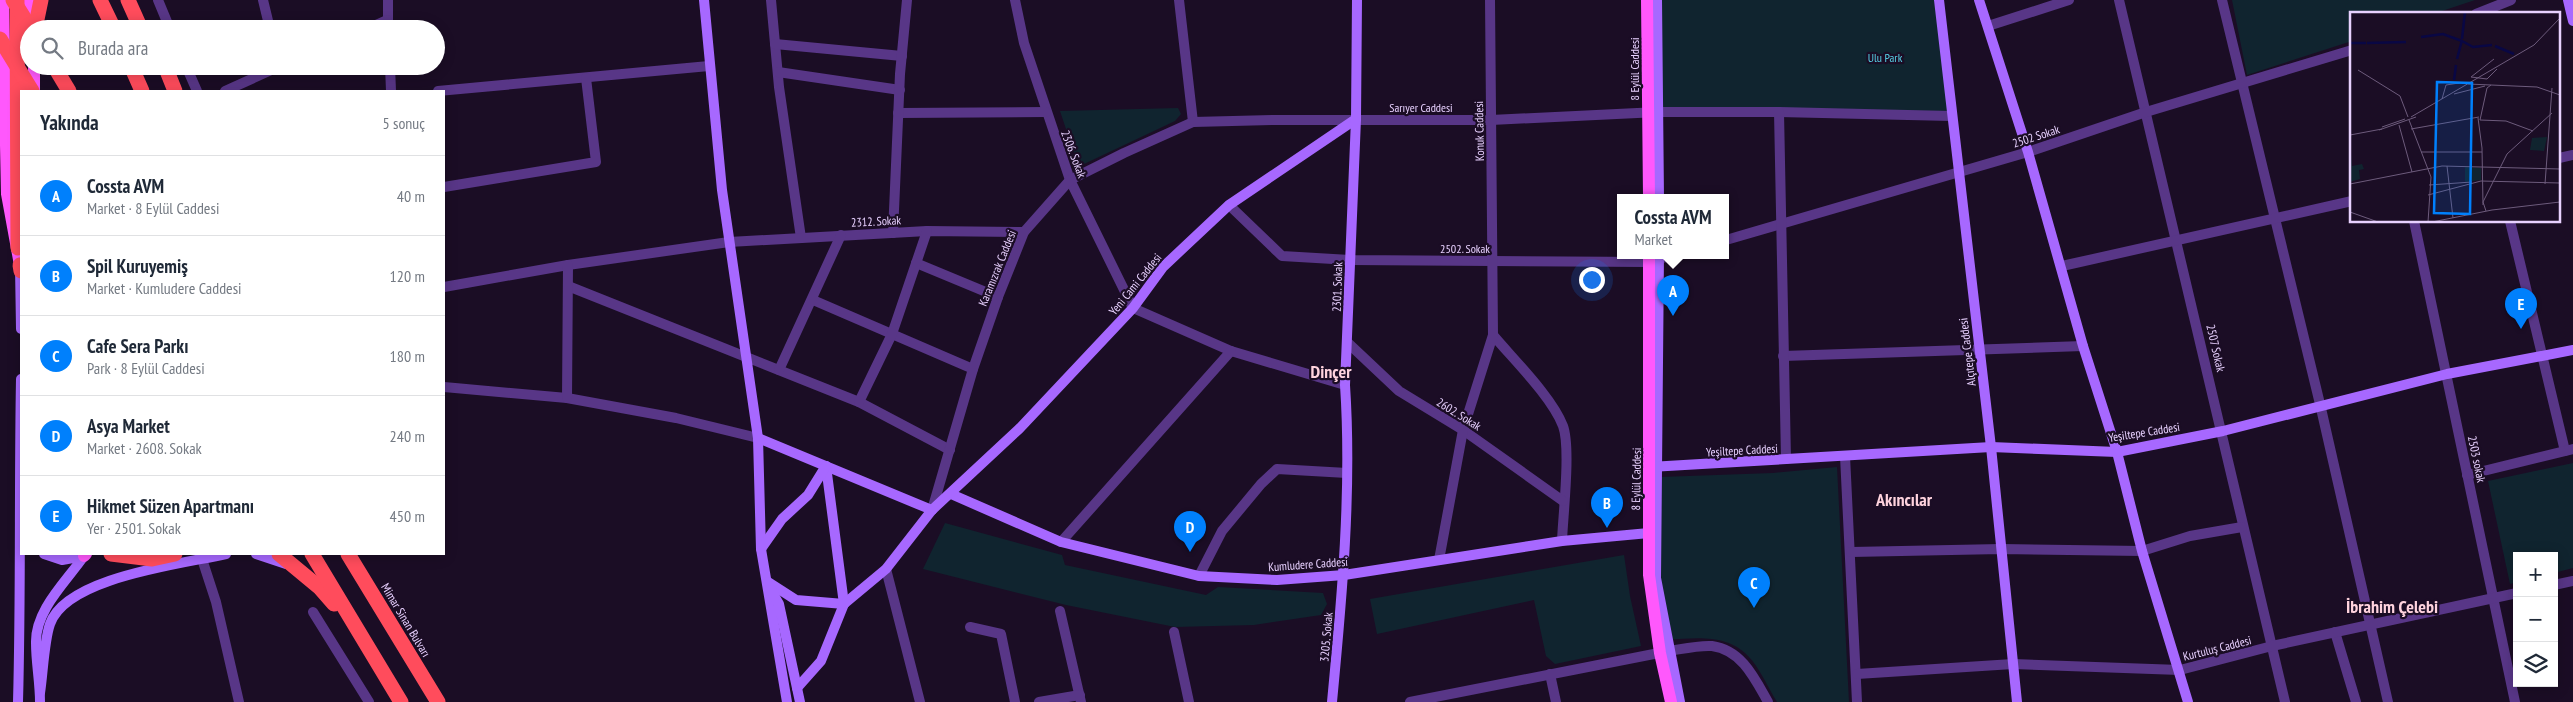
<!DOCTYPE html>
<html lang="tr">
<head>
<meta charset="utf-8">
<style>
  :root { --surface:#fff; --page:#f6f6f7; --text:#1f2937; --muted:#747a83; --line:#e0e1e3; --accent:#0080fc }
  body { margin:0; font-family:"PT Sans Narrow",sans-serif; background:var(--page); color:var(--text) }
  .controls { position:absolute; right:15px; bottom:15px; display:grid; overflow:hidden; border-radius:0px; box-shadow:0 2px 12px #0003 }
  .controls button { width:45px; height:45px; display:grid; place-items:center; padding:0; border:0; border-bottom:1px solid var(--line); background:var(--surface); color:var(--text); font:25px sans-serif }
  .you { position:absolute; left:1591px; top:279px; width:18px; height:18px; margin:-12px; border:4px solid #fff; border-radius:50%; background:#1a73e8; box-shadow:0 0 0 8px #1a73e833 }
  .badge { display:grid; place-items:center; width:32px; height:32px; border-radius:50%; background:var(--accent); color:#fff; font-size:16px; font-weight:700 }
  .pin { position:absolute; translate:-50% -41px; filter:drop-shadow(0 1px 2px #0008) }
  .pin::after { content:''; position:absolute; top:26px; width:18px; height:15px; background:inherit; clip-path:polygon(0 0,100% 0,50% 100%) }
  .popup { position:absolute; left:1617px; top:194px; width:112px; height:65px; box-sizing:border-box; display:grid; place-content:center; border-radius:0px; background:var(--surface); filter:drop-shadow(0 1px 4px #0005); font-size:16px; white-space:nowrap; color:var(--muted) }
  .popup b { font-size:19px; color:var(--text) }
  .popup::after { content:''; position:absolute; left:50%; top:100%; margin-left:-10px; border:10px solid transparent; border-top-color:var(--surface) }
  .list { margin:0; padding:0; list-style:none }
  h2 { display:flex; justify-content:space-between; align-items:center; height:65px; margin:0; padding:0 20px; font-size:21px }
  h2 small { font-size:16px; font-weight:400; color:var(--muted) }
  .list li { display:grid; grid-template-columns:32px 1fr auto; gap:15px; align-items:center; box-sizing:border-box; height:80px; padding:0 20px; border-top:1px solid var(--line) }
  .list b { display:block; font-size:19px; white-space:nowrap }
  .list p { margin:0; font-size:16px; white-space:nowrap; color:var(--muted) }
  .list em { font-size:16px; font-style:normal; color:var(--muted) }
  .icon { flex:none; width:28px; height:28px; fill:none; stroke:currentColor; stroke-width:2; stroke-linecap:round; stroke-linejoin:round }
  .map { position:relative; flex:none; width:2573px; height:702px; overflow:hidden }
  .search { position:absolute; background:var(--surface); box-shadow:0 2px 12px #0003; left:20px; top:20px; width:425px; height:55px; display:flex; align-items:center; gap:12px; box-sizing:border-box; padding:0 18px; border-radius:28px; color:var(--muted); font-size:19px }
  .panel { position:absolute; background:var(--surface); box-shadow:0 2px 12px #0003; left:20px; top:90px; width:425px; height:465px; border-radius:0px }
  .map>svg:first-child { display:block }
  .green { fill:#10242f }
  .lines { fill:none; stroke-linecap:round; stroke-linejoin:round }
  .street { stroke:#583687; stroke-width:10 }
  .secondary { stroke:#a768ff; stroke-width:10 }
  .primary { stroke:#ff58fc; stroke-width:12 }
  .highway { stroke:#ff4c5c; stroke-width:15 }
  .highway-bridge { stroke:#ff4c5c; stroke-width:15 }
  .labels { text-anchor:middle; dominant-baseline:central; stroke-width:4.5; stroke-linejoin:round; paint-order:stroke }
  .park-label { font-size:12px; fill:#56d1e6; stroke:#1b0d25 }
  .street-label { font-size:12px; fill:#e8d1ff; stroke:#1b0d25 }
  .district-label { font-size:18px; font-weight:bold; fill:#ffd3de; stroke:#1b0d25 }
  .inset-river { fill:none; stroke:#090744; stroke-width:2.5 }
  .inset-road { fill:none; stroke:#6d5b7c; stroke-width:1 }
  .view { fill:#0080fc; fill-opacity:0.15; stroke:#0080fc; stroke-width:2.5 }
  .inset-edge { fill:none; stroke:#e8d1ff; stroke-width:2.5 }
</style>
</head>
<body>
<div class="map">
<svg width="2573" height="702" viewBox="0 0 2573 702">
  <rect width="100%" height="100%" fill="#1b0d25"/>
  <!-- green -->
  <g class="green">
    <path d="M1661 0H1934L1951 116 1661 110Z"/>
    <path d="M2232 0H2475L2433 14H2352V41L2247 75Z"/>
    <path d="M1178 108 1181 114 1175 121 1084 164 1074 153 1060 111Z"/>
    <path d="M2573 463V568L2554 573V556H2517V582L2510 584 2488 481Z"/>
    <path d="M1837 467 1849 702H1777C1768 688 1760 668 1748 656 1727 634 1696 638 1668 640L1658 579 1660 477 1773 473Z"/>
    <path d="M945 523 1062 555 1065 565 1206 595 1218 587 1323 593 1327 604 1321 615 1254 625 1175 627 1066 605 923 569Z"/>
    <path d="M1624 555 1630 596 1641 646 1555 664 1546 656 1534 600 1377 634 1370 599Z"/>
  </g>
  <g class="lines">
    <!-- street -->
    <g class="street">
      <path d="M158 0 170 29"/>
      <path d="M263 0 270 29"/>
      <path d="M388 0V29"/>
      <path d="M771 0 779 87 801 238"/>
      <path d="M1015 0 1024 43 1070 180 1133 308 1231 351 1345 385"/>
      <path d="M1179 0 1193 122"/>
      <path d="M2119 0 2285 702"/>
      <path d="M2222 0 2320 404 2388 702"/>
      <path d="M2476 14 2511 0"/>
      <path d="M1988 26 2069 0"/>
      <path d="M367 29 387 20"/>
      <path d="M775 44 902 56"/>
      <path d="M186 66 197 91"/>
      <path d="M390 66 391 91"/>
      <path d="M778 72 900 90"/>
      <path d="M225 91 280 66"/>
      <path d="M438 91 709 66"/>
      <path d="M1779 112 1951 116"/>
      <path d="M898 113 1046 112"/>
      <path d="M2559 158 2573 155"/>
      <path d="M444 187 596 162 586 78"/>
      <path d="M1229 205 1282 256 1350 260 1649 262 1673 255"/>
      <path d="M2414 221 2515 702"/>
      <path d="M2510 221 2565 451"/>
      <path d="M893 233 900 74 907 0"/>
      <path d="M1726 240 2028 152 2146 112 2352 50"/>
      <path d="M916 263 998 297"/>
      <path d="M2062 266 2352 201"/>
      <path d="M568 286 859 402 950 450"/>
      <path d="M444 287 568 265 729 242 927 231 1024 232"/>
      <path d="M813 300 973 369"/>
      <path d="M1493 335C1513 359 1552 397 1563 426 1571 448 1563 515 1562 541"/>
      <path d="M1347 342 1399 391 1463 430 1563 501"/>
      <path d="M1783 356 2083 346"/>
      <path d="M779 370 841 235"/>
      <path d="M444 387 567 398 676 418 758 438"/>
      <path d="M567 398 568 265"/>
      <path d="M859 402 892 334 927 231"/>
      <path d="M1845 456 1857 702"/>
      <path d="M2467 475 2573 449"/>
      <path d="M932 510 973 369 998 297 1024 232 1070 180 1124 153 1193 122 1272 120H1491L1658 112H1779L1786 459"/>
      <path d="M1061 542 1231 351"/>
      <path d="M1851 552 2001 549 2142 551 2190 536 2242 527"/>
      <path d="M202 559 216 602 239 702"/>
      <path d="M1439 560 1463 430 1493 335 1490 0"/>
      <path d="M886 569 920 702"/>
      <path d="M1199 576 1222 531 1261 484 1277 469 1347 473"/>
      <path d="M2554 585 2573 581"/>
      <path d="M1060 611 1081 702"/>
      <path d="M313 612 369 702"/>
      <path d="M970 627 1001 634 1015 702"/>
      <path d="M1174 632 1189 702"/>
      <path d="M2335 632 2356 702"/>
      <path d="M1550 674 1556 702"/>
      <path d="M1857 674 2013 664 2180 670 2272 646 2517 593"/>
      <path d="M1039 702 1080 695"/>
      <path d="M1410 702 1669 651C1682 649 1699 645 1712 646 1742 650 1755 679 1768 702"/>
    </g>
    <!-- secondary -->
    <g class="secondary">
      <path d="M704 0 722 190 758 438 761 549 787 702"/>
      <path d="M1657 0 1659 197"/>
      <path d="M1939 0 1991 447 2017 702"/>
      <path d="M1979 0 2028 152 2083 346 2117 452 2142 551 2188 702"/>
      <path d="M2568 0 2573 21"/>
      <path d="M1659 255 1656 578 1680 702"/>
      <path d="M20 266 21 329"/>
      <path d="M758 438 932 510"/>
      <path d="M826 466 844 604"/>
      <path d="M1650 467 1991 447 2117 452 2223 431 2447 374 2573 350"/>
      <path d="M951 494 1061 542 1199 576 1277 580 1344 575 1562 541 1649 533"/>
      <path d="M761 549 782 519 808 495 826 466"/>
      <path d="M44 554 62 560 84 556"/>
      <path d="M256 554 286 564"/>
      <path d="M768 582 796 600 844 604"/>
      <path d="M771 590 779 604 800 702"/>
      <path d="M797 688 821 661 844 604 886 569 932 510 1019 429 1133 308 1163 267 1229 205 1356 119"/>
      <path d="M40 693C43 674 44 641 50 624 66 577 182 564 226 554"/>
      <path d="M18 702C21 594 19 487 21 379"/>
      <path d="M40 702C40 682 36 663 36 643 35 610 66 582 84 556"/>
      <path d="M1332 702C1342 597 1352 490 1345 385L1356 119 1357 0"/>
    </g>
    <!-- primary -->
    <g class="primary">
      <path d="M3 0 7 194 20 265"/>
      <path d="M29 0 33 29"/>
      <path d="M1647 0 1649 197"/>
      <path d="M34 66V91"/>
      <path d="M1649 255V575L1660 653 1671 702"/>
      <path d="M84 556 86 554"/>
    </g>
    <!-- highway -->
    <g class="highway">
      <path d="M100 0 114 29"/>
      <path d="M128 0 141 29"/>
      <path d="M17 1 18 248"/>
      <path d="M35 29 41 0"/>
      <path d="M54 66 69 91"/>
      <path d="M131 66 142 91"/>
      <path d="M165 66 175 91"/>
      <path d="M20 265 21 271"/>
      <path d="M111 554 152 559 175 554"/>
      <path d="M279 554 320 588 334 604"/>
      <path d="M312 554 401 702"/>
      <path d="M348 554 438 702"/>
    </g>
    <!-- highway-bridge -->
    <g class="highway-bridge">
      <path d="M13 0 31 29"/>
      <path d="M0 39 32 91"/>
    </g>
  </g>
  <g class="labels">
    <!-- park labels -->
    <g class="park-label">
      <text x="1885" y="57">Ulu Park</text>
    </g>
    <!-- street labels -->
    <g class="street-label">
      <text transform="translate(1634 69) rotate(-90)">8 Eylül Caddesi</text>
      <text x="1421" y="107">Sarıyer Caddesi</text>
      <text transform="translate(1479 131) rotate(-91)">Konuk Caddesi</text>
      <text transform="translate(2036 136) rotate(-18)">2502 Sokak</text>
      <text transform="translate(1074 154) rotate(69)">2306. Sokak</text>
      <text transform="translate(876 221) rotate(-3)">2312. Sokak</text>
      <text x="1465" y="248">2502. Sokak</text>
      <text transform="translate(997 268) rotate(-68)">Karamızrak Caddesi</text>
      <text transform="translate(1135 284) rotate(-51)">Yeni Cami Caddesi</text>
      <text transform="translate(1337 287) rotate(-88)">2301. Sokak</text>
      <text transform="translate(2216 348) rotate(77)">2507 Sokak</text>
      <text transform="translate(1967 352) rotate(-97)">Alçıtepe Caddesi</text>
      <text transform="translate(1459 414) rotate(32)">2602. Sokak</text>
      <text transform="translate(2144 432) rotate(-9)">Yeşiltepe Caddesi</text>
      <text transform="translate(1742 450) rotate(-3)">Yeşiltepe Caddesi</text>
      <text transform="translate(2477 459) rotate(78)">2503 sokak</text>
      <text transform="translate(1636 479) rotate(-89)">8 Eylül Caddesi</text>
      <text transform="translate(1308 564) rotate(-4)">Kumludere Caddesi</text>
      <text transform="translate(406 620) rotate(59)">Mimar Sinan Bulvarı</text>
      <text transform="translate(1326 637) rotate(-85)">3205. Sokak</text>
      <text transform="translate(2217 648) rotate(-14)">Kurtuluş Caddesi</text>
    </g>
    <!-- district labels -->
    <g class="district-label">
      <text x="1331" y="371">Dinçer</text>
      <text x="1904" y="499">Akıncılar</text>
      <text x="2392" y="606">İbrahim Çelebi</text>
    </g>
  </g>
  <!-- overview -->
  <g transform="translate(2350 12)">
    <rect width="210" height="210" fill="#1b0d25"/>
    <path d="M197 125 194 139 180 138 182 126ZM2 142V154L12 152 14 157 9 158 10 167 0 170ZM115 155 131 156V168L115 170Z" fill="#10242f"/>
    <path class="inset-river" d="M71 25 93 22 112 29M112 27 115 0M112 29 123 35 142 33M0 31H16M17 31 56 30M145 34 164 42M107 47 112 28M104 68 106 53"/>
    <path class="inset-road" d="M144 47 121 65 137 67 147 57M8 58 50 84 58 105M118 72 187 75 210 83M104 82 135 74M92 87 96 73 109 71M61 105 184 33 210 6M128 106 132 136 133 193M59 108 81 165 78 210M130 108 137 76 141 73M130 108 156 109 183 119M49 113 62 160M32 115 55 107M61 117 129 105M29 118 66 105M0 123 32 117M71 140H132M97 154 103 206M0 172 92 154 210 157M195 172 202 76M79 173 122 170M78 183 131 169 210 171M136 199 133 190 157 142 202 101M0 200 28 210M82 210 142 198 210 190"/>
    <path class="view" d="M87 70 122 71 120 202 84 201Z"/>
    <rect width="210" height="210" class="inset-edge"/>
  </g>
</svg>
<div class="controls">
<button>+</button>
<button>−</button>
<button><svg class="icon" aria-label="layers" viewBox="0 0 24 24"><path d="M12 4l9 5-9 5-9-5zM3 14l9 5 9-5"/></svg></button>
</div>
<div class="you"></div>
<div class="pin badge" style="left:1673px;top:316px">A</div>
<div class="popup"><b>Cossta AVM</b>Market</div>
<div class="pin badge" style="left:1607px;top:528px">B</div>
<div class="pin badge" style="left:1754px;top:608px">C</div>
<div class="pin badge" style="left:1190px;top:552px">D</div>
<div class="pin badge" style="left:2521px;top:329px">E</div>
<div class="search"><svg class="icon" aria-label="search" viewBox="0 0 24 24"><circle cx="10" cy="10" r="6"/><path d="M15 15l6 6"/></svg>Burada ara</div>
<section class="panel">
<h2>Yakında<small>5 sonuç</small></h2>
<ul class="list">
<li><span class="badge">A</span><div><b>Cossta AVM</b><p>Market · 8 Eylül Caddesi</p></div><em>40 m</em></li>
<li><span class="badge">B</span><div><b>Spil Kuruyemiş</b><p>Market · Kumludere Caddesi</p></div><em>120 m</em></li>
<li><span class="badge">C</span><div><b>Cafe Sera Parkı</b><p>Park · 8 Eylül Caddesi</p></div><em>180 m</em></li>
<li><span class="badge">D</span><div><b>Asya Market</b><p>Market · 2608. Sokak</p></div><em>240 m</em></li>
<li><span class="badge">E</span><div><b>Hikmet Süzen Apartmanı</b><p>Yer · 2501. Sokak</p></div><em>450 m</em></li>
</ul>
</section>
</div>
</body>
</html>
